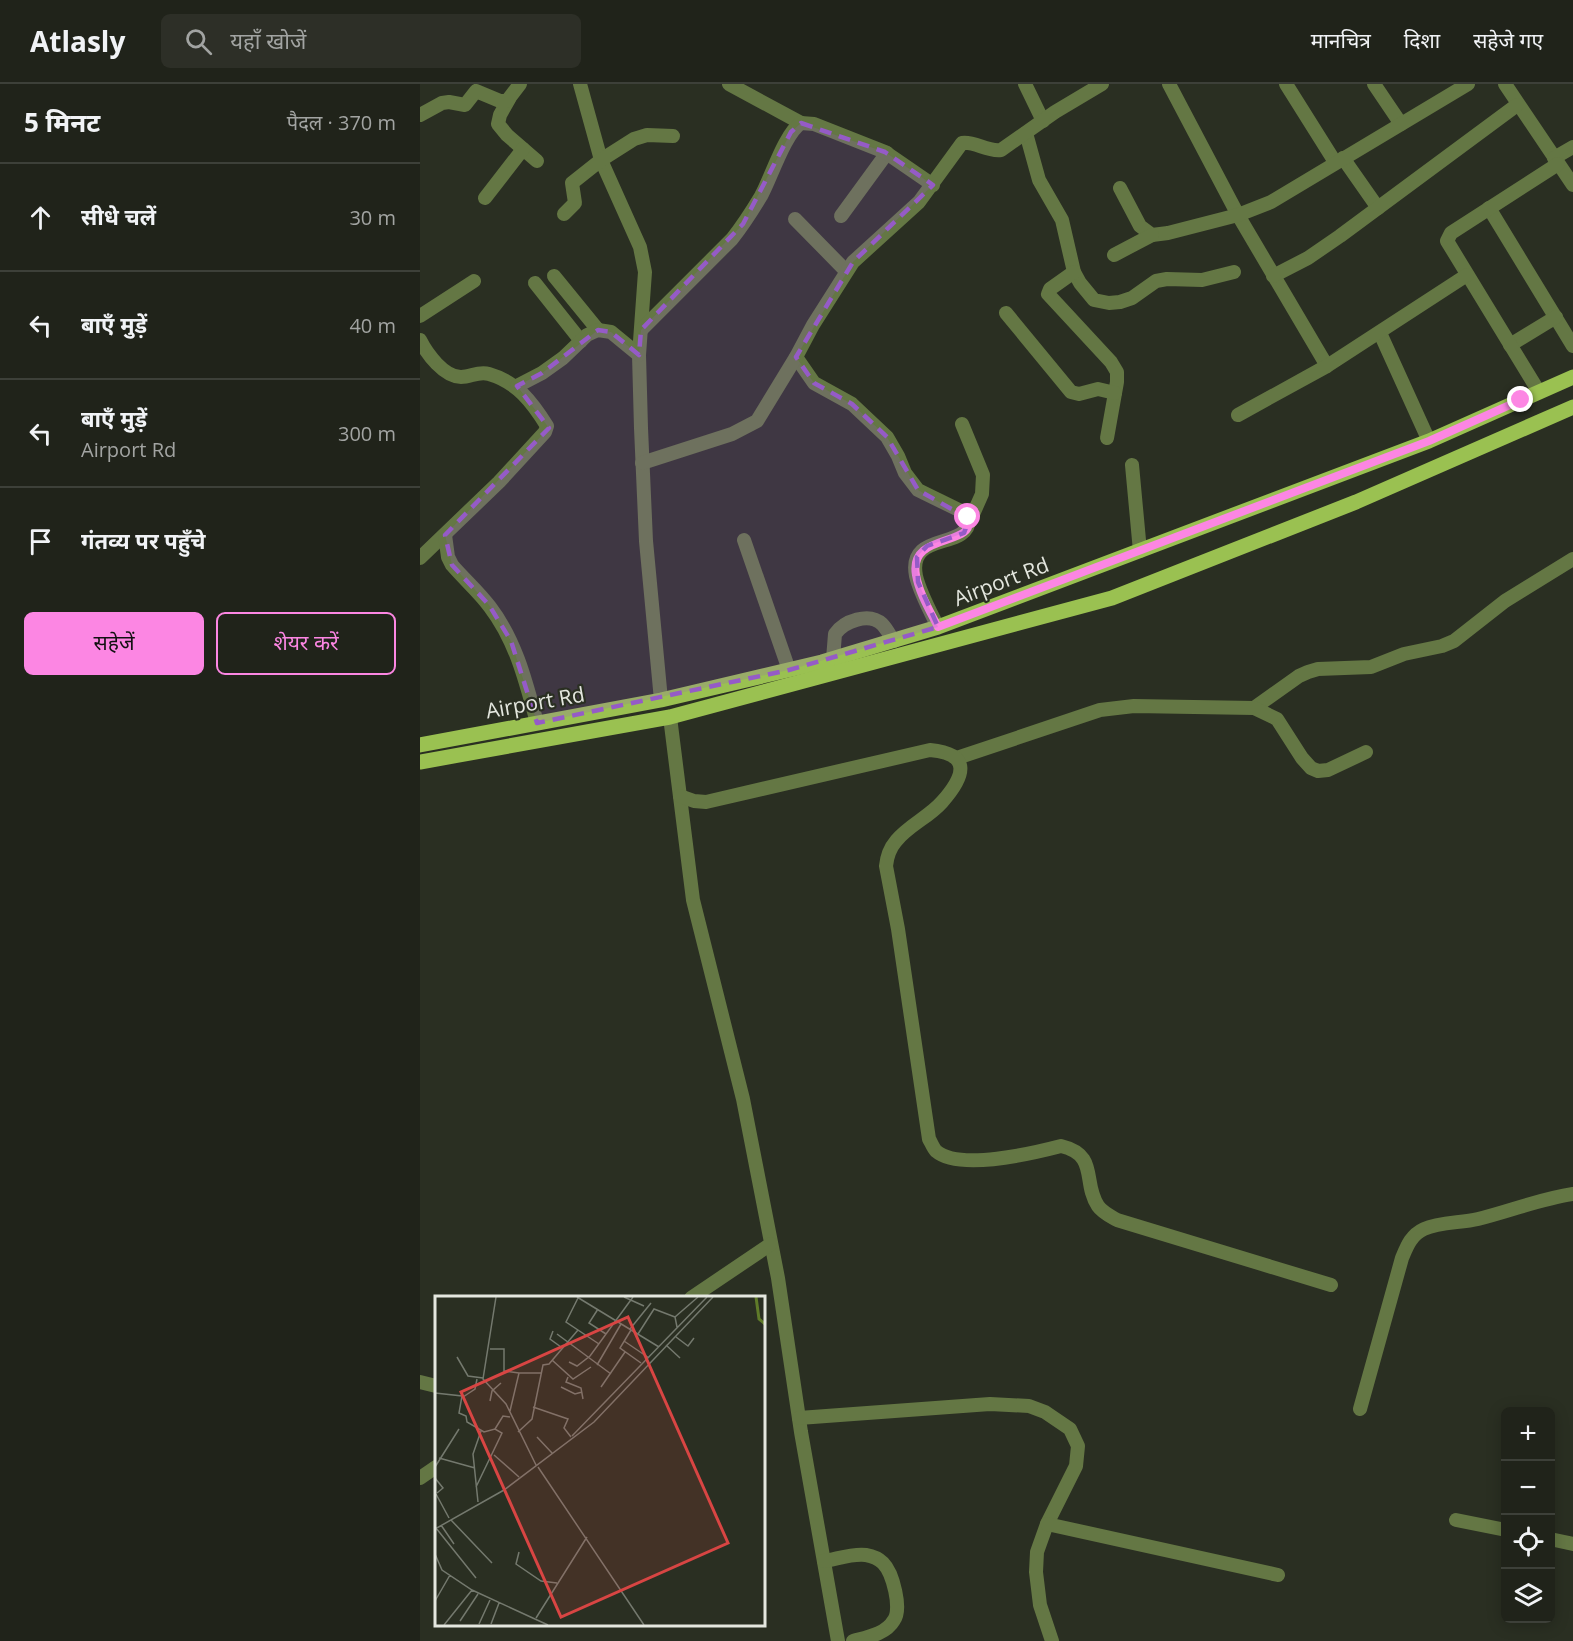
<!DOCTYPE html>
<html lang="hi">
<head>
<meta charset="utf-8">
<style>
  :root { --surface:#20231a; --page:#2d2f27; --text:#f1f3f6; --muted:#a2a4a2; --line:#3d4039; --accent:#fc86e3 }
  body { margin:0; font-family:"Open Sans","Noto Sans Devanagari",sans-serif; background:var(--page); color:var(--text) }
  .controls { position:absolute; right:18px; bottom:18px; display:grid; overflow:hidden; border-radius:9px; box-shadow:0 3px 15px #0003 }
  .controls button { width:54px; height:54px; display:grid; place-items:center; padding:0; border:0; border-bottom:2px solid var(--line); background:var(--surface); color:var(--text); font:30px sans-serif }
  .stop { position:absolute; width:18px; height:18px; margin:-14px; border:4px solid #fc86e3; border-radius:50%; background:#fff }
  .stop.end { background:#fc86e3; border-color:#fff; box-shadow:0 2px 6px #0008 }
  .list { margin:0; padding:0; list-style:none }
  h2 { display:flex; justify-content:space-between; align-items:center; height:78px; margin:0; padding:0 24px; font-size:26px }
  h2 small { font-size:20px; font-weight:400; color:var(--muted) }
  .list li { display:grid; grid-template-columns:39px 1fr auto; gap:18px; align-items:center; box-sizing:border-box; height:108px; padding:0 24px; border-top:2px solid var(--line) }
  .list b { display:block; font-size:22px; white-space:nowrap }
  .list p { margin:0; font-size:20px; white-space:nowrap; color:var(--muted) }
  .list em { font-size:20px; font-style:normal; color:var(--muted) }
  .actions { display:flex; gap:12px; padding:18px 24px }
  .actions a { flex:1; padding:14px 0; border:2px solid var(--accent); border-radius:9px; text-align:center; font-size:21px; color:var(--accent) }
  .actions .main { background:var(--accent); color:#111 }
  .icon { flex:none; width:33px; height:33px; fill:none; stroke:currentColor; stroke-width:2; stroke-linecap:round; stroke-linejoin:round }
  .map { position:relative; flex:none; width:1153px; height:1557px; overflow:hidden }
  header { display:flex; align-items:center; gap:36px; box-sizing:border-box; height:84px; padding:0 30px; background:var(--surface); border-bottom:2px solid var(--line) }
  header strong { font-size:28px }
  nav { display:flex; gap:33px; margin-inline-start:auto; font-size:21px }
  .search { width:420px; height:54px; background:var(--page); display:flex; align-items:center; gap:15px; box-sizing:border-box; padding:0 21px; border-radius:9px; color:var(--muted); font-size:22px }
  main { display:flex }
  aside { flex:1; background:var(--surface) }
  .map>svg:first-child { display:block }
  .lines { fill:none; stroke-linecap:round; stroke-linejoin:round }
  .minor { stroke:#647744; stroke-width:14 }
  .major { stroke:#9ac151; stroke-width:15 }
  .route { stroke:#fc86e3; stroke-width:8 }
  .marked { fill:#955bc7; fill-opacity:0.2; stroke:#955bc7; stroke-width:4.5; stroke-dasharray:12 8; stroke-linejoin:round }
  .labels { text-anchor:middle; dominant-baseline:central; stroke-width:4.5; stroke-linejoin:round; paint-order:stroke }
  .street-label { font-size:21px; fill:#e4e7df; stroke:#2a2f22 }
  .inset-river { fill:none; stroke:#5f7b29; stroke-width:3 }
  .inset-road { fill:none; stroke:#74796e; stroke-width:1.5 }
  .view { fill:#d84543; fill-opacity:0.15; stroke:#d84543; stroke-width:3 }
  .inset-edge { fill:none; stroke:#e4e7df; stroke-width:3 }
</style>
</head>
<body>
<header>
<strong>Atlasly</strong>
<div class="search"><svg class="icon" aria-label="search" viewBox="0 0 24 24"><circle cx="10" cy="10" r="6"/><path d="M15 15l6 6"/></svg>यहाँ खोजें</div>
<nav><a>मानचित्र</a><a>दिशा</a><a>सहेजे गए</a></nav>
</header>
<main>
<aside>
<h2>5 मिनट<small>पैदल · 370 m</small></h2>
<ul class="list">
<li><svg class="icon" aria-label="ahead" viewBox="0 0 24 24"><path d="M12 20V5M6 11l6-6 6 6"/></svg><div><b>सीधे चलें</b></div><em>30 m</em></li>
<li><svg class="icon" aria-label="left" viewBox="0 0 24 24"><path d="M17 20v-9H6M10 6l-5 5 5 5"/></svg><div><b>बाएँ मुड़ें</b></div><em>40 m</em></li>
<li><svg class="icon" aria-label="left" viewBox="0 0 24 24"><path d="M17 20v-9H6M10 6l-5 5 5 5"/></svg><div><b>बाएँ मुड़ें</b><p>Airport Rd</p></div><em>300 m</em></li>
<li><svg class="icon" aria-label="arrive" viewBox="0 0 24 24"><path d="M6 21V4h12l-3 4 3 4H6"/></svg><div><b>गंतव्य पर पहुँचे</b></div></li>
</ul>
<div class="actions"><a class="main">सहेजें</a><a>शेयर करें</a></div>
</aside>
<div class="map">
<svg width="1153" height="1557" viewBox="0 0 1153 1557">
  <rect width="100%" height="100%" fill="#2a2f22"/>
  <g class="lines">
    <!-- minor -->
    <g class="minor">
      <path d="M160 0 181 76 220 163 225 188 219 271 221 344 226 457 241 616"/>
      <path d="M309 0 381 39"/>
      <path d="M605 0 623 37"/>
      <path d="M749 0 818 131 907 282"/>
      <path d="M866 0 915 78"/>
      <path d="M954 0 981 40"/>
      <path d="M1085 0 1153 101"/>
      <path d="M89 15 80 31 78 40 87 51 117 77"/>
      <path d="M0 31 22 19 29 18 45 21 56 7 80 17H87L100 0"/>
      <path d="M606 49 619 96 642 136 654 188 660 199 674 216 689 219 700 218 712 214 736 197 747 195 782 196 814 188"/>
      <path d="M923 74 958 124"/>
      <path d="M1134 74 1153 63"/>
      <path d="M700 104 720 142 732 151 748 149 818 131 851 118 1048 0"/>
      <path d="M65 114 103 65"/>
      <path d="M1069 124 1153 262"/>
      <path d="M144 130 155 119 152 99 181 76 214 55 227 51 253 52"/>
      <path d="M421 132 467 69"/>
      <path d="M375 135 426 187"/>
      <path d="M694 171 732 151"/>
      <path d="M654 188 630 205 628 210 691 278 697 288V298L687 354"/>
      <path d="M134 192 178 246"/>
      <path d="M853 192 888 174 920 152 1097 21"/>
      <path d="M115 199 161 257"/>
      <path d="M586 229 651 308 659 310 678 305 695 309"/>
      <path d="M0 232 54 197"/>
      <path d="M221 246 312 155C323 141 332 127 341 112 351 94 365 49 381 39L394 40 465 68 513 101"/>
      <path d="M960 249 1009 357"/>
      <path d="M0 256C7 270 24 293 41 293 51 293 58 287 69 290 97 298 112 318 127 342L125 348 79 398 0 474"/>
      <path d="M1090 261 1136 233"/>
      <path d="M376 273 394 299 432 320 467 353 478 372 485 389 498 406 543 428 549 435C549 467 487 446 496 492 500 509 510 527 518 543"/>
      <path d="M97 302 122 289 143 274 167 251 178 246 191 248 219 271"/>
      <path d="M1119 308 1027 157 1031 149 1138 80"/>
      <path d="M818 331 907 282 1047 191"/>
      <path d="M542 340 563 391 562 410 550 437"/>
      <path d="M222 379 312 350 337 337 376 273 393 241 433 178 499 118 542 59C555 57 567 68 581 66L635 28 682 0"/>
      <path d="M712 381 720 467"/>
      <path d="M25 451 28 473 32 481C44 495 59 508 70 523 96 557 106 598 117 639"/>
      <path d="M324 456 369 586"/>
      <path d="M413 575 415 550C424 537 449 528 462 540 467 545 470 552 474 557"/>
      <path d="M834 624 879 592 888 588 898 585 951 583 984 570 1022 562 1034 557 1085 517 1153 475"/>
      <path d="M250 633 273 816 323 1015 358 1194 381 1348 418 1557"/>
      <path d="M537 674 680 626 714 622 834 624 857 635 882 674 891 684 898 687 908 686 946 668"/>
      <path d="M260 712 274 717 286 718 510 666C552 670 545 692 522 718 509 733 489 741 476 757 470 764 467 772 466 782L478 845 509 1055C511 1058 513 1064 516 1067 539 1087 614 1069 641 1062 679 1071 662 1098 678 1122 682 1128 690 1132 697 1136L911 1201"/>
      <path d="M271 1214 351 1160"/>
      <path d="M0 1298 16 1302"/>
      <path d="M940 1325 982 1174C987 1162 991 1151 1004 1145 1019 1138 1041 1139 1058 1135 1090 1127 1120 1115 1153 1110"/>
      <path d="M379 1334 570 1320 609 1322 625 1328 650 1345 658 1362 656 1382 627 1440 617 1468 616 1488 620 1521 632 1557"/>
      <path d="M0 1394 16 1383"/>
      <path d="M1036 1436 1086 1446"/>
      <path d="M627 1440 858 1491"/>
      <path d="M1130 1455 1153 1460"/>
      <path d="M404 1477C417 1475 433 1469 446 1471 452 1472 459 1475 463 1479 473 1489 482 1525 474 1536 466 1550 448 1553 433 1557"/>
    </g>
    <!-- major -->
    <g class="major">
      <path d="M0 661 241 616 402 578 518 543 1009 357 1153 293"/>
      <path d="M0 678 250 633 692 514 936 418 1153 323"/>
    </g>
  </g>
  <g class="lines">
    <!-- route -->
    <path class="route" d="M548 433C558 464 488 447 496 491 499 509 510 527 518 543L1009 357 1101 316"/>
  </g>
  <!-- marked area -->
  <path class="marked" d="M381 39 465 68 513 101 433 178 376 273 394 299 432 320 467 353 498 406 549 435 544 449 507 462 497 473 498 498 518 543 369 586 117 639 91 557 69 521 32 481 25 451 129 344 97 302 122 289 178 246 191 248 219 271 221 246 323 140 371 48Z"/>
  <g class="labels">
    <!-- street labels -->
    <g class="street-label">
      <text transform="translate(581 497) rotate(-21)">Airport Rd</text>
      <text transform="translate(115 618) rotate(-10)">Airport Rd</text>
    </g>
  </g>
  <!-- overview -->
  <g transform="translate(15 1212)">
    <rect width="330" height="330" fill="#2a2f22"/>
    <path class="inset-river" d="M321 1 324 23 330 28"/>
    <path class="inset-road" d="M61 1 48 83 71 108 101 169M142 1 224 51M189 1 209 10M143 2 131 26 164 48M163 13 154 27 171 38M242 31 240 21 263 1M195 33 216 7M196 34 185 52 206 67M118 35 115 43 126 51M122 38 176 78M203 38 219 13 240 21M241 41 253 50 259 42M189 45 214 62M231 49 245 62M55 53H69V75L84 77M22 61 33 80 48 82M117 64 138 83 156 71M134 66 142 70 155 60 198 1M162 69 186 28M133 81 131 86 146 92 148 103M126 91 140 98 147 96M166 91 190 56M0 97 27 100 24 117 31 120 32 126 49 136 60 133 67 137 41 191M28 101 40 93 42 83M55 105 57 95 66 87M98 111 133 123 129 132 136 141M75 115 84 77H107M60 133 68 120 75 121M83 136 97 123 108 69 114 68 143 34M137 140 272 1M102 141 117 157M59 159 84 181M4 162 40 172M0 171 24 133M103 171 209 329M0 182 8 192 2 197M1 198 14 222M43 206 38 158 46 135M16 224 57 267M6 229 19 248M1 232 41 282M0 233 69 194 159 126 278 1M84 256 81 268 106 285 122 287M0 258 7 274 37 294 113 329M0 305 15 279M101 322 152 241M25 325 43 298M44 328 55 304M56 328 64 307M9 329 37 294"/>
    <path class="view" d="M193 21 293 247 126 321 26 96Z"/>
    <rect width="330" height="330" class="inset-edge"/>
  </g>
</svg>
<div class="controls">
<button>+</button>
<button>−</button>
<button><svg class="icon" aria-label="locate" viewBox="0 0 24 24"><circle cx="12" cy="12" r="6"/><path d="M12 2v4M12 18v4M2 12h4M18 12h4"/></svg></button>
<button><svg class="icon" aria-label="layers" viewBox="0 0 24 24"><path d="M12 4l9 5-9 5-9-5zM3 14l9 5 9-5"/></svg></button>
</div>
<div class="stop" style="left:548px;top:433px"></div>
<div class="stop end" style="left:1101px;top:316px"></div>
</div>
</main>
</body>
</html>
